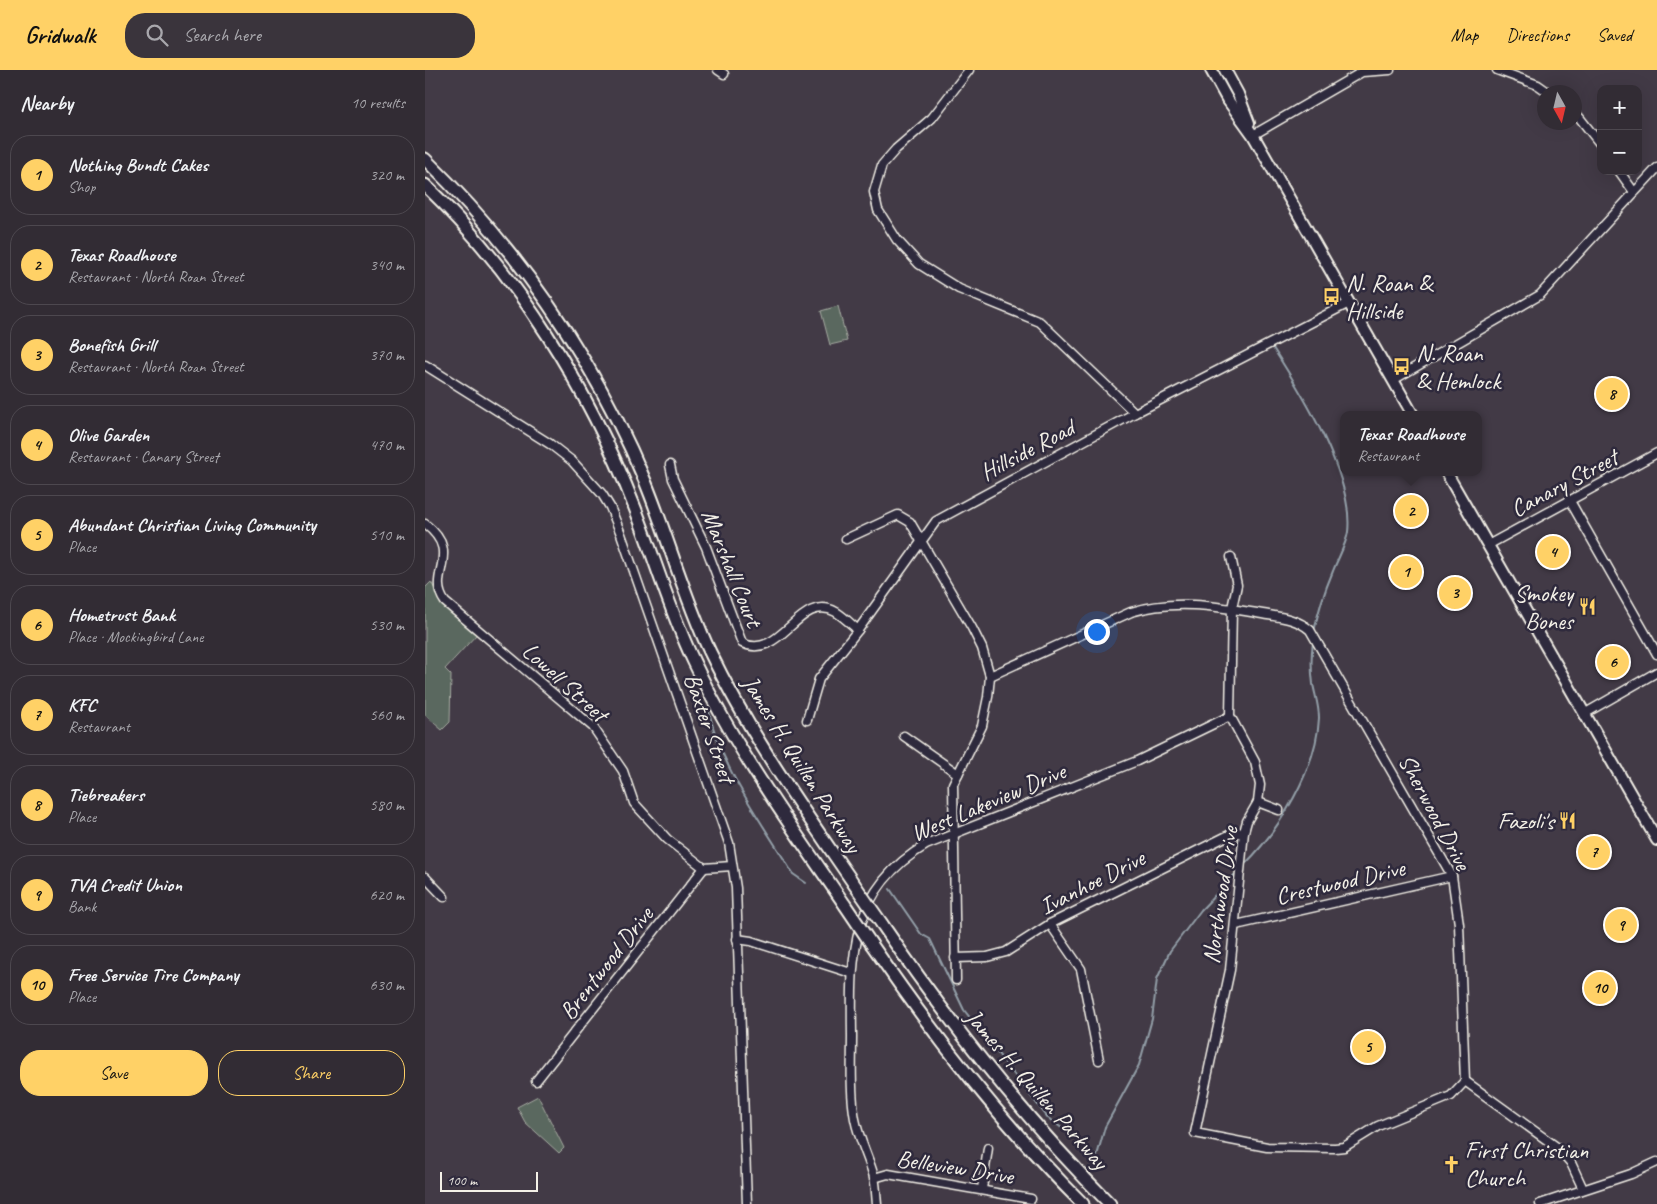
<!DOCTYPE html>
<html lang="en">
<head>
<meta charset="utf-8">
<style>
  :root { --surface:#322c34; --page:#3a343c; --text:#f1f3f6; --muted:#a8a7ac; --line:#4d484f; --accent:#ffd166 }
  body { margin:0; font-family:Caveat,sans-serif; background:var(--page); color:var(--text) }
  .controls { position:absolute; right:15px; top:15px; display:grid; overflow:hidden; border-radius:10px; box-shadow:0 5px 20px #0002 }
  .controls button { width:45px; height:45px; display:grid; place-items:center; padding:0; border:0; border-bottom:1px solid var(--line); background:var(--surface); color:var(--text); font:25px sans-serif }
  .compass { position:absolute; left:1112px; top:15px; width:45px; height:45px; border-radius:50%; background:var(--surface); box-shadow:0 5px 20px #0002; rotate:172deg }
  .scale { position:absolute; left:15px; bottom:12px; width:98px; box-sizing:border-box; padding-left:5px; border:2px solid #f4f1e8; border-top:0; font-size:14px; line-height:18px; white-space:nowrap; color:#f4f1e8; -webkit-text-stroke:4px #2f2a3d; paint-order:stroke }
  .you { position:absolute; left:671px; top:561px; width:18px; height:18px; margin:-12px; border:4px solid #fff; border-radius:50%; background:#1a73e8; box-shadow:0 0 0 8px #1a73e833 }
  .badge { display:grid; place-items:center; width:32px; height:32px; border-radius:50%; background:var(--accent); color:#111; font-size:16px; font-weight:700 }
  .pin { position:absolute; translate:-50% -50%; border:2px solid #fff; box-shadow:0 1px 5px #0006 }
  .popup { position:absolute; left:915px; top:341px; width:142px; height:65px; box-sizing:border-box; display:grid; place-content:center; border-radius:10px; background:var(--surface); filter:drop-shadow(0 1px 4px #0005); font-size:16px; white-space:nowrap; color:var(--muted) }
  .popup b { font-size:19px; color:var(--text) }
  .popup::after { content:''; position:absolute; left:50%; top:100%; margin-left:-10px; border:10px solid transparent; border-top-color:var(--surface) }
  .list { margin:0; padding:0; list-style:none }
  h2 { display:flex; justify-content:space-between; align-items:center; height:65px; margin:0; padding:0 20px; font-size:21px }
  h2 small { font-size:16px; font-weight:400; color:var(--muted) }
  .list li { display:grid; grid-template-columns:32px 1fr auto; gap:15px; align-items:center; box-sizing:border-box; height:80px; margin:0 10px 10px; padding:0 10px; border:1px solid var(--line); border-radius:20px }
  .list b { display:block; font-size:19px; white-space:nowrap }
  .list p { margin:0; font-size:16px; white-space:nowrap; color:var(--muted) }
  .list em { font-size:16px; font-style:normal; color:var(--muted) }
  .actions { display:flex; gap:10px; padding:15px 20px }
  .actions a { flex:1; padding:11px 0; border:1px solid var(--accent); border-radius:20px; text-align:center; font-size:18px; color:var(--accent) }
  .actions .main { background:var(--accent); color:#111 }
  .icon { flex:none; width:28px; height:28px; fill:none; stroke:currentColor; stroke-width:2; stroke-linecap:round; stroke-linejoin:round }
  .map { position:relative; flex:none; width:1232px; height:1134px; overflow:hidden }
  header { display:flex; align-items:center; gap:30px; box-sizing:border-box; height:70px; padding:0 25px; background:var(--accent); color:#111 }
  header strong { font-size:24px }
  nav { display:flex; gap:28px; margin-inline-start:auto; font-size:18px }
  .search { width:350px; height:45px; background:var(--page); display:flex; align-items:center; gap:12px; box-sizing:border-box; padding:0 18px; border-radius:20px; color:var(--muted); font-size:19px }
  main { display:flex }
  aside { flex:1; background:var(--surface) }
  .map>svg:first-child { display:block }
  .green { fill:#5a685e; stroke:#a7aca3 }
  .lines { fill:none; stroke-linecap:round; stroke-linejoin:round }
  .stream { stroke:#939fa8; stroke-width:2 }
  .minor-casing { stroke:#f4f1e8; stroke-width:11 }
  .major-casing { stroke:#f4f1e8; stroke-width:14 }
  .highway-casing { stroke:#f4f1e8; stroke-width:15 }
  .minor { stroke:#2f2a3d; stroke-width:8 }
  .major { stroke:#2f2a3d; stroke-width:10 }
  .highway { stroke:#2f2a3d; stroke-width:11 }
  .highway-bridge-casing { stroke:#f4f1e8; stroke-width:15; stroke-linecap:butt }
  .highway-bridge { stroke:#2f2a3d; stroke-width:11 }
  .labels { text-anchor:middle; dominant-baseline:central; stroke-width:5; stroke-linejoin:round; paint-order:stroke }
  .poi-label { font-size:24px; fill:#f4f1e8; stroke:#2f2a3d; text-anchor:start }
  .street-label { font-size:24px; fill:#f4f1e8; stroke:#2f2a3d }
</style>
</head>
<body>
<header>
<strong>Gridwalk</strong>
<div class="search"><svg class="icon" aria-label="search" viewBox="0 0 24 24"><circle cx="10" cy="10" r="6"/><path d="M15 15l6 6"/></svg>Search here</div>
<nav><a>Map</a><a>Directions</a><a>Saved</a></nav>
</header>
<main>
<aside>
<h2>Nearby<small>10 results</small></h2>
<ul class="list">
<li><span class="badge">1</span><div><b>Nothing Bundt Cakes</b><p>Shop</p></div><em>320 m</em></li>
<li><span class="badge">2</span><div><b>Texas Roadhouse</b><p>Restaurant · North Roan Street</p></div><em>340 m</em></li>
<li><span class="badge">3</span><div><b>Bonefish Grill</b><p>Restaurant · North Roan Street</p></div><em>370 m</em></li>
<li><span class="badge">4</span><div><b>Olive Garden</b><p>Restaurant · Canary Street</p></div><em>470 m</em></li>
<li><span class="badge">5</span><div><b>Abundant Christian Living Community</b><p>Place</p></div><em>510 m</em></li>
<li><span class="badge">6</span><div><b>Hometrust Bank</b><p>Place · Mockingbird Lane</p></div><em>530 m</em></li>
<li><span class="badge">7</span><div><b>KFC</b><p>Restaurant</p></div><em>560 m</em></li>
<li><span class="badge">8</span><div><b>Tiebreakers</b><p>Place</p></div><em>580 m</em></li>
<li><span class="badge">9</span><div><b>TVA Credit Union</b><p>Bank</p></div><em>620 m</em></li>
<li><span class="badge">10</span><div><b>Free Service Tire Company</b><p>Place</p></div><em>630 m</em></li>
</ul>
<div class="actions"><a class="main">Save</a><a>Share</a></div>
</aside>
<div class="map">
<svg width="1232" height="1134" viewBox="0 0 1232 1134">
  <rect width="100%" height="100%" fill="#423a46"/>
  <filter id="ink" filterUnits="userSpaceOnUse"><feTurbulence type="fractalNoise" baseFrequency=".02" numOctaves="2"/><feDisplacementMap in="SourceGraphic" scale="10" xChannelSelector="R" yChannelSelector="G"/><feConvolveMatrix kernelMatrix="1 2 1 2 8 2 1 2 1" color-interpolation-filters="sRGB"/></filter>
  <g filter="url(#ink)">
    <!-- green -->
    <g class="green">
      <path d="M413 236 422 271 405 275 396 241Z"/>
      <path d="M6 512 18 535 52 564 20 599 26 605 25 652 17 660 0 645V518Z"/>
      <path d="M113 1026 139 1078 134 1083 100 1052 92 1037Z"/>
    </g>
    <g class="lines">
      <!-- stream -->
      <g class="stream">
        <path d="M848 278C877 323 929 407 923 462 921 475 913 488 908 501 900 520 893 541 889 562"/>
        <path d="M284 642C297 701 338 753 368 804L381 813"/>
        <path d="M819 795C854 761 892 698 894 648 894 636 890 625 888 614 886 599 886 586 888 572"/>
        <path d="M465 819 496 864 505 869 539 940 623 1048 660 1075 666 1081 670 1093"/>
        <path d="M670 1093 680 1057 714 995 727 949 732 909 745 881 776 840 812 802"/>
      </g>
      <defs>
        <g id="minor">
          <path d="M293 0 299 4"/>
          <path d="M544 0 507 48 471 79 457 95 449 122 453 140 472 170 494 194 534 219 615 252 710 343"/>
          <path d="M1072 0 1113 15 1123 22"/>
          <path d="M1150 42 1176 75"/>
          <path d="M828 65 937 2 965 0"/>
          <path d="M1194 101 1209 122"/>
          <path d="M0 295 125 374 147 391 177 424 185 437 196 464 304 773 311 818 322 1134"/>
          <path d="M968 310 1115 225 1232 98"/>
          <path d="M245 395 248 409 281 477 317 573C356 592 374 521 411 542 419 547 426 554 433 560"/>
          <path d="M1145 431 1232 584"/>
          <path d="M0 454C39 484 0 504 20 532L168 657 198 701 209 733 242 769 279 798 307 796"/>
          <path d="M421 469 473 445 485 452 547 558 557 578 565 606 563 627 557 656 528 714 531 910"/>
          <path d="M1063 475 1232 383"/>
          <path d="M565 606 706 542C748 529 790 536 832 543 851 547 870 547 885 560L1027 806 1034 854 1040 1011 1026 1026 953 1056 919 1077 910 1078 842 1077 770 1063 805 900 819 762 822 751 833 732 835 715 830 692 805 646 807 538 812 515 806 487"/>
          <path d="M1159 644 1232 602"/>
          <path d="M382 650 394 609 433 560 511 451 710 343 924 233"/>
          <path d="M479 666 533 704"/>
          <path d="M833 732 854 740"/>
          <path d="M0 807 19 827"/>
          <path d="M625 854 656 899 674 990"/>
          <path d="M811 855 1027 806"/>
          <path d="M312 869 326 871 426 903"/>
          <path d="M530 888 562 887 581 882 625 854 804 765 819 762"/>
          <path d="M111 1011 279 798"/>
          <path d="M1040 1011 1133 1078 1146 1093 1158 1119"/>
          <path d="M449 1108 463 1104 606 1129"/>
          <path d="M557 1119 563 1078"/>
          <path d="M452 1134C451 1125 451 1116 449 1107 444 1088 434 1070 430 1049 425 1022 427 993 427 966 426 887 424 820 501 775L712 691 805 646"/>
          <path d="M1115 1134 1206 1104 1232 1092"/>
        </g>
        <g id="major">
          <path d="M786 0 802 29 828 65 988 345"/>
          <path d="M800 0 813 24 824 53"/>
          <path d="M1021 402 1232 770"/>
        </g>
        <g id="highway">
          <path d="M0 89C93 180 169 289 220 411 243 467 259 527 285 582 325 665 377 738 429 814"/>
          <path d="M0 115C92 203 164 319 210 438 230 489 245 542 269 592 310 679 366 756 420 835"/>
          <path d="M457 854C525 954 599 1048 685 1134"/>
          <path d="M447 875C510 967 578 1055 658 1134"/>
        </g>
      </defs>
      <!-- minor casing -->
      <use href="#minor" class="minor-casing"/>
      <!-- major casing -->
      <use href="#major" class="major-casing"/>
      <!-- highway casing -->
      <use href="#highway" class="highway-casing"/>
      <!-- minor -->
      <use href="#minor" class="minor"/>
      <!-- major -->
      <use href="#major" class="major"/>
      <!-- highway -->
      <use href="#highway" class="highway"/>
      <defs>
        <g id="highway-bridge">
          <path d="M429 814 457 854"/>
          <path d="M420 835 447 875"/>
        </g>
      </defs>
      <!-- highway-bridge casing -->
      <use href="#highway-bridge" class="highway-bridge-casing"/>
      <!-- highway-bridge -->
      <use href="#highway-bridge" class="highway-bridge"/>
    </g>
  </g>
  <!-- icons -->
  <defs>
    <symbol id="bus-bare" viewBox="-9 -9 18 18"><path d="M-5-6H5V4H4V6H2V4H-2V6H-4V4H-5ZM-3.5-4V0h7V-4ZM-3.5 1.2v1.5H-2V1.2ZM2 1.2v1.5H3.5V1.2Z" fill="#ffd166" stroke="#2f2a3d" stroke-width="2.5" paint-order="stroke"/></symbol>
    <symbol id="restaurant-bare" viewBox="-9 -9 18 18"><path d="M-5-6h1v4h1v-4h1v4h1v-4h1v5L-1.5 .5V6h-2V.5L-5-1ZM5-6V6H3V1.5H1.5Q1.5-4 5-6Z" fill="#ffd166" stroke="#2f2a3d" stroke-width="2.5" paint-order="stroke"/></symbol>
    <symbol id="church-bare" viewBox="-9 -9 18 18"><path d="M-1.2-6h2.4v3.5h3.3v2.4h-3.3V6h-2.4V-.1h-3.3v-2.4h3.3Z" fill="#ffd166" stroke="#2f2a3d" stroke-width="2.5" paint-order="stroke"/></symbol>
  </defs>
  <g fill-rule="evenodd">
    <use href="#bus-bare" x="894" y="214" width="25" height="25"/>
    <use href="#bus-bare" x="964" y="284" width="25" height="25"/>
    <use href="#restaurant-bare" x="1150" y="524" width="25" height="25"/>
    <use href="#restaurant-bare" x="1130" y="738" width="25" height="25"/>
    <use href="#church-bare" x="1014" y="1082" width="25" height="25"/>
  </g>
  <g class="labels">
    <!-- poi labels -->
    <g class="poi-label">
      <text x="921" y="213">N. Roan &amp;<tspan x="921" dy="28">Hillside</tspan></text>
      <text x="991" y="283">N. Roan<tspan x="991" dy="28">&amp; Hemlock</tspan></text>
      <text x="1148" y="523" text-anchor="end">Smokey<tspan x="1148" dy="28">Bones</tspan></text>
      <text x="1129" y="751" text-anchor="end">Fazoli's</text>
      <text x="1040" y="1080">First Christian<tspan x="1040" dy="28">Church</tspan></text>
    </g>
    <!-- street labels -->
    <g class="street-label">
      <text transform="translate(602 380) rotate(-28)">Hillside Road</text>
      <text transform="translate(1139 413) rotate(-28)">Canary Street</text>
      <text transform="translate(307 498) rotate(68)">Marshall Court</text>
      <text transform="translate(140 612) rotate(42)">Lowell Street</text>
      <text transform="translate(285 658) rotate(71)">Baxter Street</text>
      <text transform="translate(377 694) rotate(58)">James H. Quillen Parkway</text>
      <text transform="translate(563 732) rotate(-23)">West Lakeview Drive</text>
      <text transform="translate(1010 742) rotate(62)">Sherwood Drive</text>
      <text transform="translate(667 812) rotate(-27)">Ivanhoe Drive</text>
      <text transform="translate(915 812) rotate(-13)">Crestwood Drive</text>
      <text transform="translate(795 825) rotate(-82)">Northwood Drive</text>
      <text transform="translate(181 893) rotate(-52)">Brentwood Drive</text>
      <text transform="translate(612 1019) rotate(49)">James H. Quillen Parkway</text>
      <text transform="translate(530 1097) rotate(9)">Belleview Drive</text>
    </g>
  </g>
</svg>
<div class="controls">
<button>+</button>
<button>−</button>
</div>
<svg class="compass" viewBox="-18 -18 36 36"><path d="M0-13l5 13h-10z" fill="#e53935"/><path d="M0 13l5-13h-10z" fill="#a8a7ac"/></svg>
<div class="scale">100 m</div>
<div class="you"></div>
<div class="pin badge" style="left:981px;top:502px">1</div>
<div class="pin badge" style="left:986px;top:441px">2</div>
<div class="popup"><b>Texas Roadhouse</b>Restaurant</div>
<div class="pin badge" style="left:1030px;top:523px">3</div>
<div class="pin badge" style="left:1128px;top:482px">4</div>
<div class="pin badge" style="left:943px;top:977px">5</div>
<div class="pin badge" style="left:1188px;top:592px">6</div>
<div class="pin badge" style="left:1169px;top:782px">7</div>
<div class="pin badge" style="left:1187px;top:324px">8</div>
<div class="pin badge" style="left:1196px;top:855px">9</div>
<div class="pin badge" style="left:1175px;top:918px">10</div>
</div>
</main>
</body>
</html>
